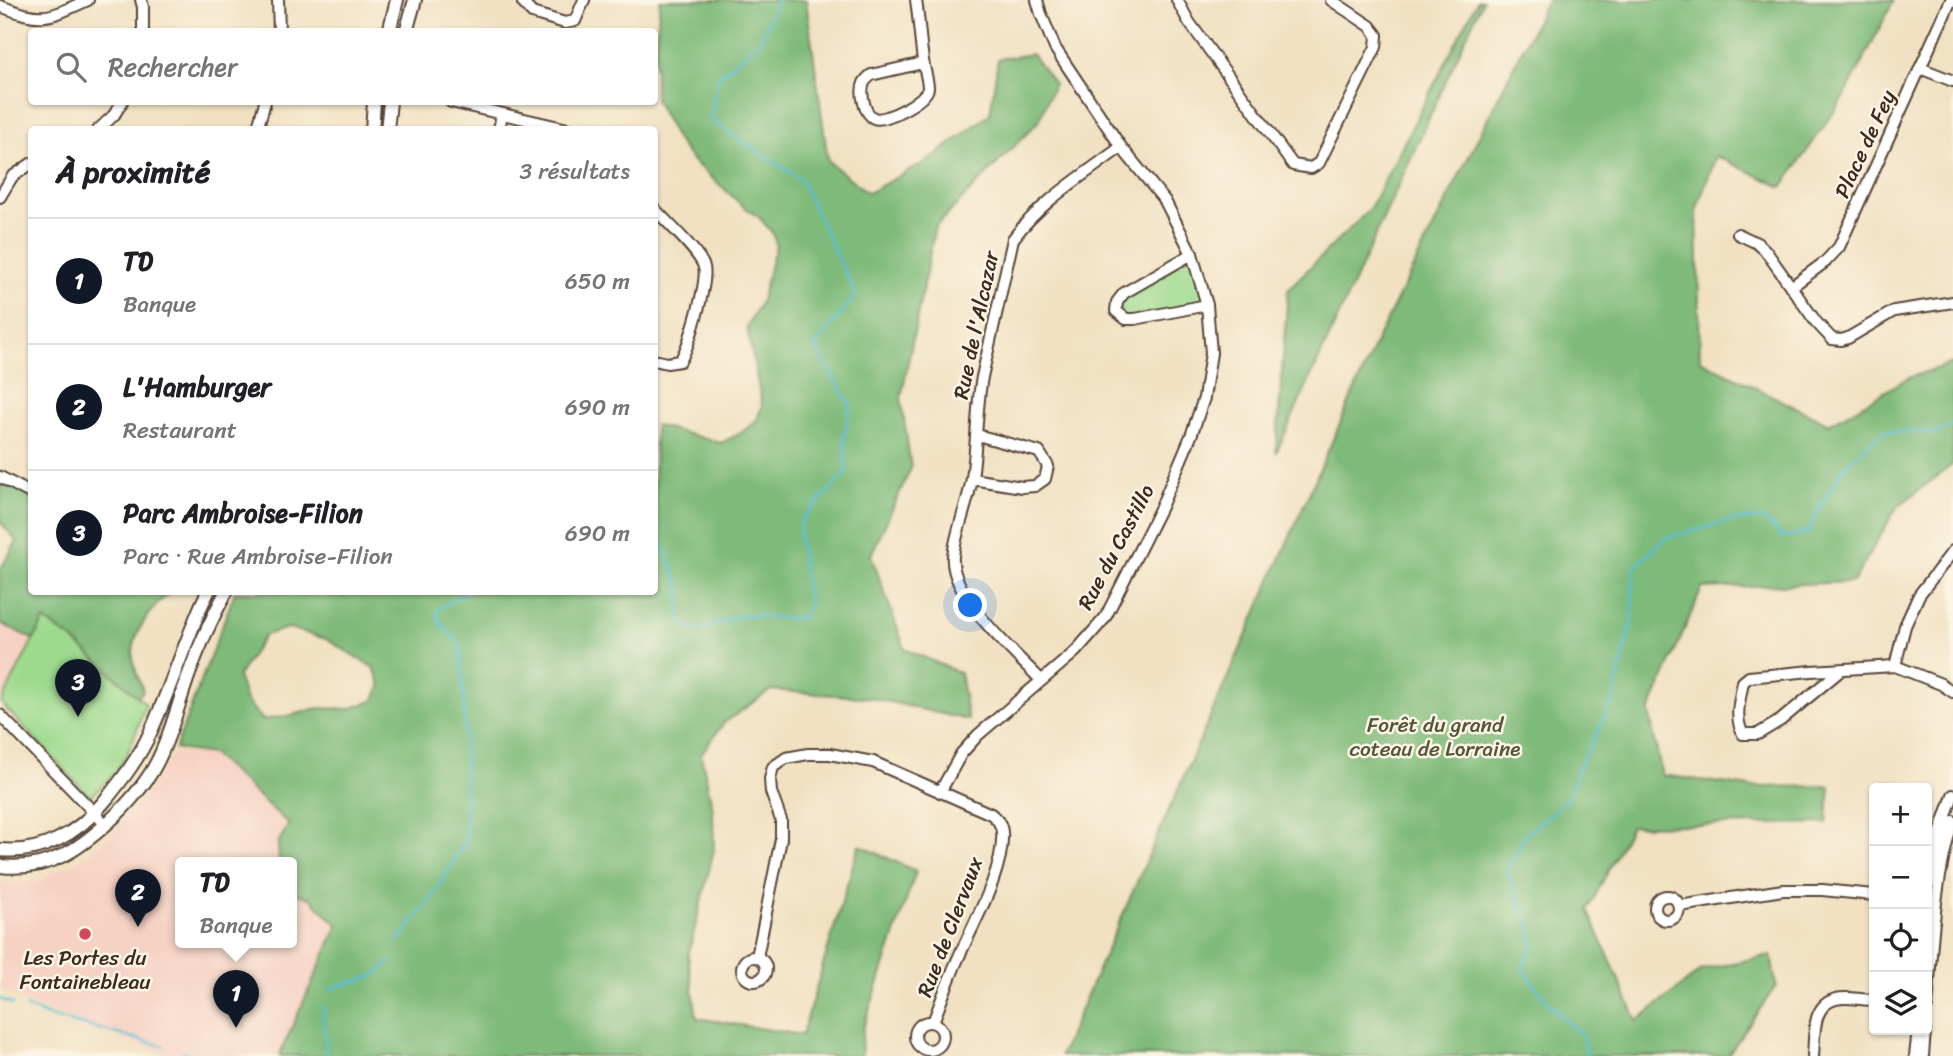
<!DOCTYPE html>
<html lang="fr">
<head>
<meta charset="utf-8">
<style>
  :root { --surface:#fff; --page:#f6f6f6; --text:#202124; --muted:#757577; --line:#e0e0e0; --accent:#111827 }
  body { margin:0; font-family:Sriracha,sans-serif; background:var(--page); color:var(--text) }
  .controls { position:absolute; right:21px; bottom:21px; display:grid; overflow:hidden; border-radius:7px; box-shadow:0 2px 5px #0004 }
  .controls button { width:63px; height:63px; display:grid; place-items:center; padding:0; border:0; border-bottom:2px solid var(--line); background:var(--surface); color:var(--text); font:35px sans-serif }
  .you { position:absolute; left:971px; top:606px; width:24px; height:24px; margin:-18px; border:5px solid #fff; border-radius:50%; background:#1a73e8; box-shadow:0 0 0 10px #1a73e833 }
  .badge { display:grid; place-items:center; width:46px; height:46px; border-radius:50%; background:var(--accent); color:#fff; font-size:23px; font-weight:700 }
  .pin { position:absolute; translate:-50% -58px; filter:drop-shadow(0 2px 4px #0008) }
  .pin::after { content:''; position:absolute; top:37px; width:24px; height:21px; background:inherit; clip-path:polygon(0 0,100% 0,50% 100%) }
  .popup { position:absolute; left:175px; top:857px; width:122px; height:91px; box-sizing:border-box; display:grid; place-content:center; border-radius:7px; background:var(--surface); filter:drop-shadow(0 2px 5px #0005); font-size:23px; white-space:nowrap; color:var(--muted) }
  .popup b { font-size:26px; color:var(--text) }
  .popup::after { content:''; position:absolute; left:50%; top:100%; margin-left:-14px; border:14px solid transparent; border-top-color:var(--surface) }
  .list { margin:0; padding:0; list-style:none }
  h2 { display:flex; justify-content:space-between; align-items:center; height:91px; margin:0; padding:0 28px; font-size:30px }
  h2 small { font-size:23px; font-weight:400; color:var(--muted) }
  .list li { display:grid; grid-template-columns:46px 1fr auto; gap:21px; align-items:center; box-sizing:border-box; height:126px; padding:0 28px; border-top:2px solid var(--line) }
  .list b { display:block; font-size:26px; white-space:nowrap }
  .list p { margin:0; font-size:23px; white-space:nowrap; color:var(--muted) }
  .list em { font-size:23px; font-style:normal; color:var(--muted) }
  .icon { flex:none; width:38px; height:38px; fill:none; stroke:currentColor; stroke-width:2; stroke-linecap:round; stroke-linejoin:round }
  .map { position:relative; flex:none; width:1953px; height:1056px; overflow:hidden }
  .search { position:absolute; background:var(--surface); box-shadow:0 2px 5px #0004; left:28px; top:28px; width:630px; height:77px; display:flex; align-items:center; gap:18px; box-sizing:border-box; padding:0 24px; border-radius:7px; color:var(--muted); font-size:26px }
  .panel { position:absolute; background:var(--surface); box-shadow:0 2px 5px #0004; left:28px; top:126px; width:630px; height:469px; border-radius:7px }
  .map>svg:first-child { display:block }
  .built { fill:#f6d2c4 }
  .green { fill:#9dda8e; stroke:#6c8256; stroke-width:2 }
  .forest { fill:#7eba79; stroke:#5c724c; stroke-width:2; fill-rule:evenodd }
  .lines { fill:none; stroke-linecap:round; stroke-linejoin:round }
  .stream { stroke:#58bfd5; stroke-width:2.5 }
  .minor-casing { stroke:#564537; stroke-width:14 }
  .tertiary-casing { stroke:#564537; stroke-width:16 }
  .minor { stroke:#fff; stroke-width:10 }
  .tertiary { stroke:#fff; stroke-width:12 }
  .poi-dot { fill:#d1495b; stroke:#fcf5e5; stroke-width:2.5 }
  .labels { text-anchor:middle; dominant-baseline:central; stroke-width:5; stroke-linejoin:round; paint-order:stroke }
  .street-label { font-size:21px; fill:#3b2a1e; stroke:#fcf5e5 }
  .park-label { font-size:21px; fill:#54563a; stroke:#fcf5e5 }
  .poi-label { font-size:21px; fill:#3b2a1e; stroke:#fcf5e5 }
</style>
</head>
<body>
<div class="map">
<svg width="1953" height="1056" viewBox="0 0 1953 1056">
  <rect width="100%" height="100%" fill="#fcf5e5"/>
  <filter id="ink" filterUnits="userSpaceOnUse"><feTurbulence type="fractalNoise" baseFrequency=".0143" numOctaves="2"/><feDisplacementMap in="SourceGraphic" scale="14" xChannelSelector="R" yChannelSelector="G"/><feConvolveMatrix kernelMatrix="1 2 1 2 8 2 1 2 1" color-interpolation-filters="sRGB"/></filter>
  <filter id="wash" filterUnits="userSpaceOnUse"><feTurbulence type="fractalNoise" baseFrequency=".00686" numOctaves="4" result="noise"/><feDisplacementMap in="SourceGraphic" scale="28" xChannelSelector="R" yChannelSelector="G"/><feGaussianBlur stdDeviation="1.57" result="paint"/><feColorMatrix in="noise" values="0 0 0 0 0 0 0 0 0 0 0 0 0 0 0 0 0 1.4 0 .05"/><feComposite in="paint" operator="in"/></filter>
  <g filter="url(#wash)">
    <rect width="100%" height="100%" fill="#f1e1c2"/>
    <!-- built -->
    <g class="built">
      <path d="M0 623 34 640 1 703H0Z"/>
      <path d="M174 753 212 754 290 824 278 843 279 862H180V942H292V892L310 898 338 925 279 1056H169L32 1005 0 988V880L18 883 45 880 49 874 73 864 102 844 144 795Z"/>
    </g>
    <!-- green -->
    <g class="green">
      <path d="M1192 254 1207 305 1126 319 1117 302Z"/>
      <path d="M43 620 71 638 146 704 130 748 116 772 90 797 1 703Z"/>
    </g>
    <!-- forest -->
    <g class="forest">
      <path d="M660 0H806L828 161 868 193 929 160 990 114 998 59 1032 54 1054 84 1039 121 935 227 901 398 911 468 871 555 905 649 960 673 968 720 873 698 771 690 724 723 701 754 713 810 714 850 688 956 697 1018 802 1035 859 845 916 871 863 1029 861 1056H279L338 925 310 898 292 892V862H279L278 843 289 824 212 754 175 749 235 592H328L344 597 348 592H654L655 425 721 443 741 433 757 420 762 405 747 327 761 301 776 245 774 235 760 218 743 206 692 160 678 142 655 100V53ZM288 628 326 639 374 668 381 685 373 701 349 709 317 708 293 715 263 720 246 701 238 676 265 635Z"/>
      <path d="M1478 0H1483L1276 453 1288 289 1369 210Z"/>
      <path d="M1547 0H1894L1845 96 1782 187 1716 156 1697 208 1700 360 1829 424 1908 378 1953 363V464L1897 507 1853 582 1702 588 1649 712 1662 775 1751 787 1830 786 1827 823 1631 826 1588 910 1637 1021 1702 970 1771 955 1776 986 1727 1056H1060L1377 340Z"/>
      <path d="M0 472 10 483 31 494 32 592H170C152 608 131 632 133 659 134 669 140 681 143 691L138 697 71 638 44 620 34 640 0 623V570L17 541 0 522Z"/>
    </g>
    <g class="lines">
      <!-- stream -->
      <g class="stream">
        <path d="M654 532 661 541 680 587V619L688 629 706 628 729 619 746 615 799 619 805 615 809 608 799 537 802 519 846 473 844 440 850 405 815 346 856 295 800 179 710 120 719 76 760 41 778 0"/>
        <path d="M398 942 432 897 466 841 464 704 460 643 440 623 437 611 445 605 468 592"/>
        <path d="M330 990 334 987 374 976 392 961"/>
        <path d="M0 999 13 1004"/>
        <path d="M324 1006 323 1020 327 1056"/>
        <path d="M26 1007 49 1016 164 1046"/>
        <path d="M183 1052 198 1056"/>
        <path d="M1587 1056 1584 1037 1549 1004 1522 968 1533 945 1528 920 1507 871 1524 837 1568 798 1581 763 1612 703 1631 625 1634 568 1666 538 1733 520 1764 519 1782 537 1809 532 1814 517 1844 467 1883 431 1938 433 1953 424"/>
      </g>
    </g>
  </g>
  <g filter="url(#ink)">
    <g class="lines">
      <defs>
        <g id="minor">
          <path d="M141 0 143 7V32"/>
          <path d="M278 0 279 32"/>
          <path d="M524 0 523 3 532 13 565 23 575 21 584 0"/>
          <path d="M916 0C919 20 920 40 923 60 924 69 928 79 928 88 927 100 884 123 874 118 864 114 860 92 864 83 865 80 868 78 871 75L923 63"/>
          <path d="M1177 0 1189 22 1293 165 1311 168 1319 163 1376 47 1377 35 1370 26 1331 0"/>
          <path d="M0 6C43 22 47 19 88 0"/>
          <path d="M1920 68 1953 81"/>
          <path d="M451 102 572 130"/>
          <path d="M98 130 114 115 122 102"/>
          <path d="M257 130 265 102"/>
          <path d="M499 130 502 114"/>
          <path d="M0 197 12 177 32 163"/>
          <path d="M654 208C666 222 699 251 704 267 708 282 689 347 680 361L667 363 654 360"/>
          <path d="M1738 234 1757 243 1765 250 1816 322 1832 339 1841 340 1848 338 1894 311 1953 302"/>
          <path d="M1192 254 1124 293 1117 302 1116 311 1126 319H1135L1207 305"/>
          <path d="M1791 287 1825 262 1839 247 1951 0"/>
          <path d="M0 477 32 494"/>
          <path d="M972 479 1022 487 1035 486 1045 479 1048 466 1039 452 977 435"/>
          <path d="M1895 666 1905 626 1919 595 1953 551"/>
          <path d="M1841 670 1781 720 1758 734H1743C1734 718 1740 699 1743 682L1749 677 1811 671 1895 666 1941 684 1953 692"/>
          <path d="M1041 680C1015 653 949 596 953 556 956 530 968 504 972 478 977 444 976 410 982 377L1013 239C1041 201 1084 175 1121 147"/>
          <path d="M0 715 106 825"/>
          <path d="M940 792 961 754 978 735 1075 652 1105 618 1161 507 1191 436 1204 398 1211 353 1207 305 1192 254 1165 201 1121 147 1055 48 1041 14 1037 0"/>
          <path d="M1932 881 1939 836 1953 795"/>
          <circle cx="1667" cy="908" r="12"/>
          <path d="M1679 906 1783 890H1822L1874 895"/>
          <circle cx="754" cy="969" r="12"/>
          <path d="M757 957 781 839V820L771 792 770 779 773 767 786 758 808 754H830L873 762 991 814C997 819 1001 823 1002 832 1005 870 972 926 957 961 948 981 941 1002 933 1022"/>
          <path d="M1927 1007C1932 945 1934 881 1953 821"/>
          <circle cx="929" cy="1036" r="14"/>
          <path d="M1813 1056C1815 1036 1811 1005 1836 999 1847 996 1862 1000 1874 1000"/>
          <path d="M1915 1056 1918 1030"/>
          <path d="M1923 1056 1925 1030"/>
        </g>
        <g id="tertiary">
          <path d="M389 32 397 0"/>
          <path d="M406 32 415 0"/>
          <path d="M372 130 374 102"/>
          <path d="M387 130 390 102"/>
          <path d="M0 850C42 854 77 834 103 803 122 780 139 758 151 731 165 700 176 668 189 636 195 621 200 606 208 592"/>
          <path d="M0 866C50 872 83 847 117 814 132 799 146 783 156 764 171 736 178 704 189 674 199 646 212 618 226 592"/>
        </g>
      </defs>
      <!-- minor casing -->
      <use href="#minor" class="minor-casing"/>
      <!-- tertiary casing -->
      <use href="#tertiary" class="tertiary-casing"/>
      <!-- minor -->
      <use href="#minor" class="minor"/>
      <!-- tertiary -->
      <use href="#tertiary" class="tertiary"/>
    </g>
  </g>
  <!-- markers -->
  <circle class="poi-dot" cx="85" cy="934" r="7"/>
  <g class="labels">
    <!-- street labels -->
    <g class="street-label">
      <text transform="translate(1865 144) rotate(-65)">Place de Fey</text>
      <text transform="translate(976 325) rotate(-78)">Rue de l'Alcazar</text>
      <text transform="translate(1116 547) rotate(-62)">Rue du Castillo</text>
      <text transform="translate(950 927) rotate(-69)">Rue de Clervaux</text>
    </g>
    <!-- park labels -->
    <g class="park-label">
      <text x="1435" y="725">Forêt du grand<tspan x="1435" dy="24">coteau de Lorraine</tspan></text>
    </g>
    <!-- poi labels -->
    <g class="poi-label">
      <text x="85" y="958">Les Portes du<tspan x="85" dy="24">Fontainebleau</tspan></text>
    </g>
  </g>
</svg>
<div class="controls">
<button>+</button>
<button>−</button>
<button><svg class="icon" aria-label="locate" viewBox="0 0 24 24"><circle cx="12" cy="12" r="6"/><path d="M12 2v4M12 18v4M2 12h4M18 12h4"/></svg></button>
<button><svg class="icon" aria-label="layers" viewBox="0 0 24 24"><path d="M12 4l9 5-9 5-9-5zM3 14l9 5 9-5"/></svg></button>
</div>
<div class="you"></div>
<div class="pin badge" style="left:236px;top:1028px">1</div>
<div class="popup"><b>TD</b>Banque</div>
<div class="pin badge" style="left:138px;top:927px">2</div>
<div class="pin badge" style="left:78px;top:717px">3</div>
<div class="search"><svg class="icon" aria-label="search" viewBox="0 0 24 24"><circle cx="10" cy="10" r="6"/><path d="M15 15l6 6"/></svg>Rechercher</div>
<section class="panel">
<h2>À proximité<small>3 résultats</small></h2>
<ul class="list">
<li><span class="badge">1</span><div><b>TD</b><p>Banque</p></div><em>650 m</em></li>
<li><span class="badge">2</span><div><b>L'Hamburger</b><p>Restaurant</p></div><em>690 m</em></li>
<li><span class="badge">3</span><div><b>Parc Ambroise-Filion</b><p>Parc · Rue Ambroise-Filion</p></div><em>690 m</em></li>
</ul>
</section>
</div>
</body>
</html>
